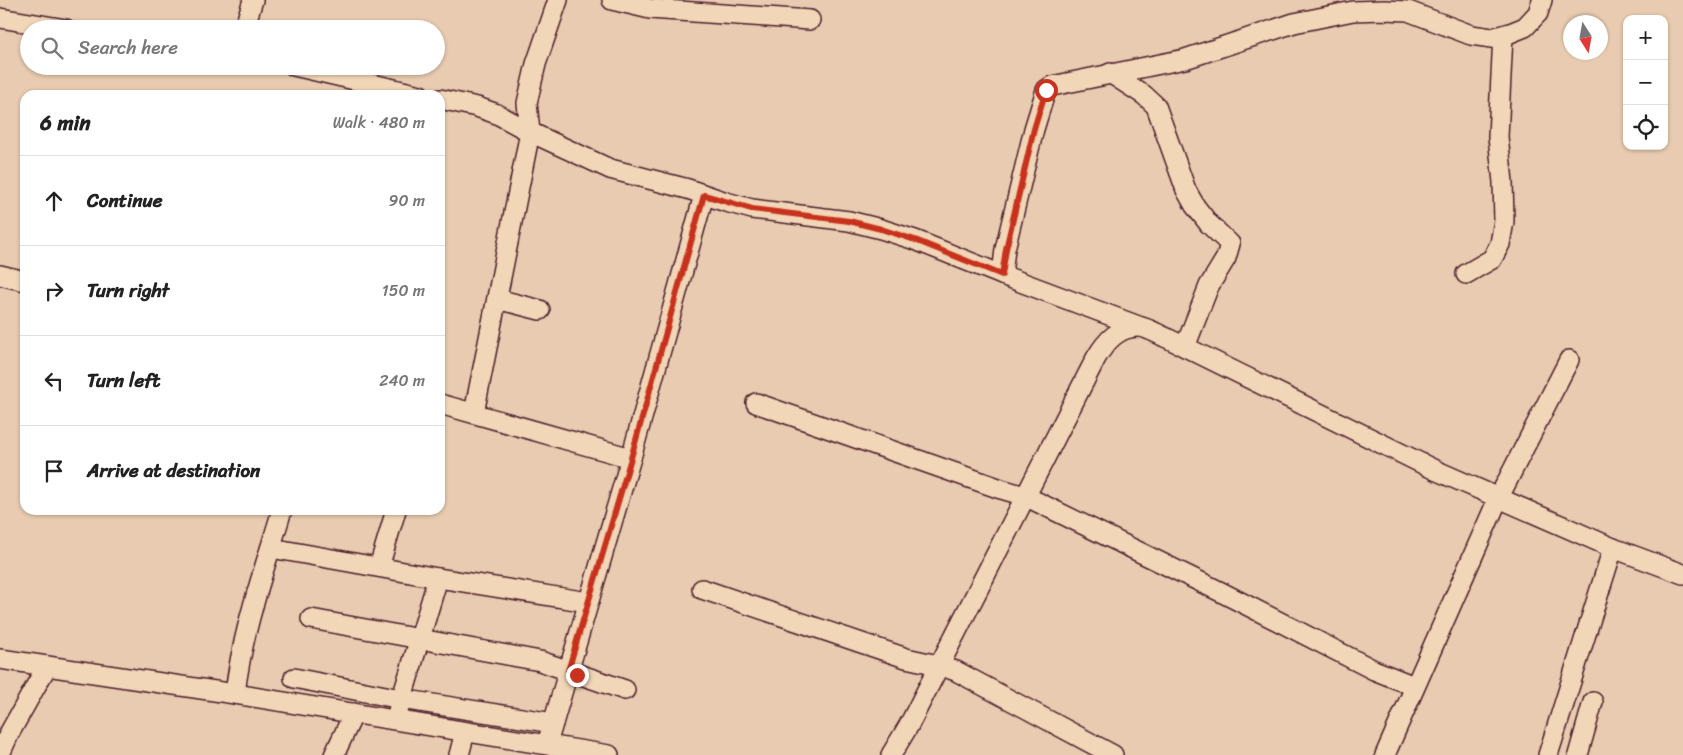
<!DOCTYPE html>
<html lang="en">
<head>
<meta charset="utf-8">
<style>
  :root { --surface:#fff; --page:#f6f6f6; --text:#222; --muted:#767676; --line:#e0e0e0 }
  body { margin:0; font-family:Sriracha,sans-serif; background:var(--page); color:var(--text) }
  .controls { position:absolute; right:15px; top:15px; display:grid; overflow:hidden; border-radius:10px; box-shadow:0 1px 4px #0004 }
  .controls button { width:45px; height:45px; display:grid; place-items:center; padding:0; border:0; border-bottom:1px solid var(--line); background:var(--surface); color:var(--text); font:25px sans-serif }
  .compass { position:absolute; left:1563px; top:15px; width:45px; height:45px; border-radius:50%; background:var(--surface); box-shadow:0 1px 4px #0004; rotate:169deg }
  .stop { position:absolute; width:15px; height:15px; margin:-11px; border:4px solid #c8321e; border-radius:50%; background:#fff }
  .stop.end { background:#c8321e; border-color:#fff; box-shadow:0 1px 5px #0008 }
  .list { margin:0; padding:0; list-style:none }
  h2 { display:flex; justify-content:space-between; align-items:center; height:65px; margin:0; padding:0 20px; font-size:21px }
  h2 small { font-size:16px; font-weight:400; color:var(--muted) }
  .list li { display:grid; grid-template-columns:32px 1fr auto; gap:15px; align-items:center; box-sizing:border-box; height:90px; padding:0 20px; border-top:1px solid var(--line) }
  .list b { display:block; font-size:19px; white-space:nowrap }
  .list em { font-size:16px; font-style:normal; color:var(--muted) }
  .icon { flex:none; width:28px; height:28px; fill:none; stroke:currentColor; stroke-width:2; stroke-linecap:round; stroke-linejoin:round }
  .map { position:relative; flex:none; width:1683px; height:755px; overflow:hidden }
  .search { position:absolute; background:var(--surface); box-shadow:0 1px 4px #0004; left:20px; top:20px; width:425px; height:55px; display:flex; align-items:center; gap:12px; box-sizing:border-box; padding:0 18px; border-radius:28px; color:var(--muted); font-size:19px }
  .panel { position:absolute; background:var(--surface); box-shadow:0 1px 4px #0004; left:20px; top:90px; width:425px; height:425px; border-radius:15px }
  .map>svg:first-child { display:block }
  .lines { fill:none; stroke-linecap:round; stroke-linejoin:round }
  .minor-casing { stroke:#4a1f2b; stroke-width:22 }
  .minor { stroke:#f2d6b8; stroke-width:19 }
  .route { stroke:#c8321e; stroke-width:6 }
</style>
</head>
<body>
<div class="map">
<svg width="1683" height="755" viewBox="0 0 1683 755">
  <rect width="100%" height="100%" fill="#e8cbb0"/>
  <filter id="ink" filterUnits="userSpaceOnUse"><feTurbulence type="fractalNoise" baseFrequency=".02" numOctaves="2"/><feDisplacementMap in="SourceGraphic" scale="10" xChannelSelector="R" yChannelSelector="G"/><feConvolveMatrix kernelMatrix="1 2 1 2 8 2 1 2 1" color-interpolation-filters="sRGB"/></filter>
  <g filter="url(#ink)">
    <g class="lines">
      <defs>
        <g id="minor">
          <path d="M612 0 650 9 810 20"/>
          <path d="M0 18 66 29"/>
          <path d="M244 29 253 0"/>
          <path d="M294 66 420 95"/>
          <path d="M1110 73 1144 95 1156 106 1186 190 1195 206 1209 224 1230 244 1226 258 1209 286 1185 347"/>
          <path d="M440 99 477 107 497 114 530 132 610 169 688 189 726 202 752 209 849 221 881 229 915 240 1002 275 1141 327"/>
          <path d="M1466 274 1492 259 1500 244 1504 221 1503 182 1498 137 1503 35"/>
          <path d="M0 275 25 281"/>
          <path d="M1002 275 1005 249 1034 129 1046 90 1052 86 1185 59 1294 23 1353 11 1384 10 1408 11 1471 35 1492 38 1510 33 1525 27 1538 13 1542 0"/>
          <path d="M497 299 540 310"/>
          <path d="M756 403 1001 489 1025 496 1219 591 1374 670 1414 686"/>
          <path d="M440 404 631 458"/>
          <path d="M474 413 530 132 527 103 536 64 558 0"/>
          <path d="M271 548 438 578 588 602"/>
          <path d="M379 567 396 510"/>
          <path d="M702 589 906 658 938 665 956 671 1113 755"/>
          <path d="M311 619 540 661 625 690"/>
          <path d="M0 659 235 694 609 755"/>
          <path d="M294 678 401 699 553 723"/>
          <path d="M235 694C242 631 264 571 282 510"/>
          <path d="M398 711 438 578"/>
          <path d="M547 744 631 458 704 195"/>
          <path d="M0 754 10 732 47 666"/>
          <path d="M334 755 354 713"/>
          <path d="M459 755 465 732"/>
          <path d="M891 755 909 725 1096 358C1106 341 1119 326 1140 327 1149 328 1159 335 1167 338L1435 470 1613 548 1683 574"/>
          <path d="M1385 755 1498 499 1569 360"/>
          <path d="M1548 755 1613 548"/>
          <path d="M1578 755 1593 702"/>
        </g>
      </defs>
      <!-- minor casing -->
      <use href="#minor" class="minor-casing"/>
      <!-- minor -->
      <use href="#minor" class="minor"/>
    </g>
  </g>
  <g class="lines" filter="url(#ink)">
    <!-- route -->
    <path class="route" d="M577 675 568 671 631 458 704 195 752 209 849 221 881 229 915 240 1002 275 1006 249 1034 129 1046 90"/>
  </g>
</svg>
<div class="controls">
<button>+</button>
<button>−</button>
<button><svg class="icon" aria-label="locate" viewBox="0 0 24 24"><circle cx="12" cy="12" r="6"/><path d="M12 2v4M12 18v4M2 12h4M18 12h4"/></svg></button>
</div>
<svg class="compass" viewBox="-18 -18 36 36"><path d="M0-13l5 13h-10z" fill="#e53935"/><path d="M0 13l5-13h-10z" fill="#767676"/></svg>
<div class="stop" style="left:1046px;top:90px"></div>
<div class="stop end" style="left:577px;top:675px"></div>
<div class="search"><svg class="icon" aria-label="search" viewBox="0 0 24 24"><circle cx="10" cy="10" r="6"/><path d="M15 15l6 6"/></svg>Search here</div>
<section class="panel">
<h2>6 min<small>Walk · 480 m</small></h2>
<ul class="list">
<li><svg class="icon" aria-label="ahead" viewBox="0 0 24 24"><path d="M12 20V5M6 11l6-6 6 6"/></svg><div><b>Continue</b></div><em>90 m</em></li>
<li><svg class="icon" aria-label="right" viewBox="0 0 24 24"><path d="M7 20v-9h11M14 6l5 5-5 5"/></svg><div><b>Turn right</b></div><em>150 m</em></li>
<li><svg class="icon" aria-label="left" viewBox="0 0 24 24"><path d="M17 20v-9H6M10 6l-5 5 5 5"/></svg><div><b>Turn left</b></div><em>240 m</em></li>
<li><svg class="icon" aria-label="arrive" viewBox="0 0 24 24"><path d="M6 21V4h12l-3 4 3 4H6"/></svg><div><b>Arrive at destination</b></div></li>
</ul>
</section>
</div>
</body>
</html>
